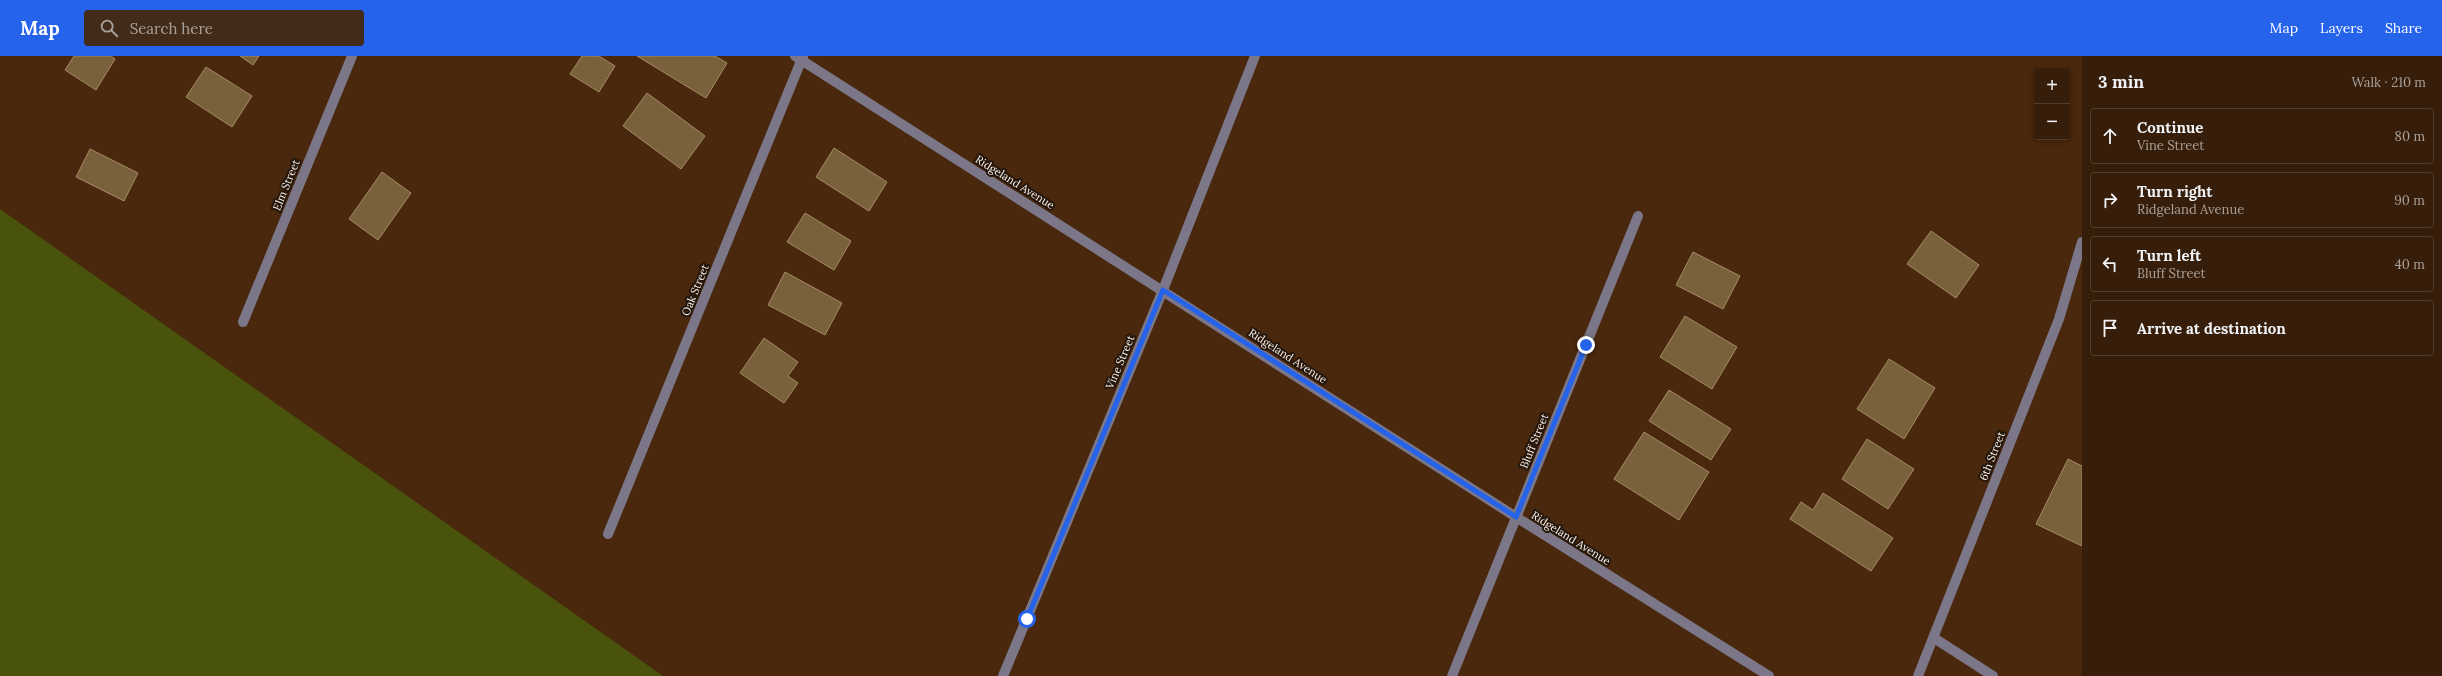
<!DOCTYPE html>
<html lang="en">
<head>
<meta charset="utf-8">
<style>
  :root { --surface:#371e0a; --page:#422b18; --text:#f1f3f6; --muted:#aaa29c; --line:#513c2b; --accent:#2563eb }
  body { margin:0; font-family:Lora,serif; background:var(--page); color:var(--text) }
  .controls { position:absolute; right:12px; top:12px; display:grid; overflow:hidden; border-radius:4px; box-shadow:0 2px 6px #0003 }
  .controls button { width:36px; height:36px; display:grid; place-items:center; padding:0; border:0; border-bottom:1px solid var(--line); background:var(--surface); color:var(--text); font:20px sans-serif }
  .stop { position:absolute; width:12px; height:12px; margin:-9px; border:3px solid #2563eb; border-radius:50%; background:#fff }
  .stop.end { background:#2563eb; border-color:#fff; box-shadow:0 1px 4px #0008 }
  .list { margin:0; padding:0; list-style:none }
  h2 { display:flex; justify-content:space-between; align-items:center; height:52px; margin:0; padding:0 16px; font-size:17px }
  h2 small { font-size:13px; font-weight:400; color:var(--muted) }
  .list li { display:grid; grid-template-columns:26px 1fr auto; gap:12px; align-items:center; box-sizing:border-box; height:56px; margin:0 8px 8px; padding:0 8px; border:1px solid var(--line); border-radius:4px }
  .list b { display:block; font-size:15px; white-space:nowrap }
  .list p { margin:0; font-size:13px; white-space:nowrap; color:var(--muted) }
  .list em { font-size:13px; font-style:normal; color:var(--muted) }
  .icon { flex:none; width:22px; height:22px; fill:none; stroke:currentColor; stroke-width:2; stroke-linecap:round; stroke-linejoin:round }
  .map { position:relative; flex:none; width:2082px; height:620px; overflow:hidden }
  header { display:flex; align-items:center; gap:24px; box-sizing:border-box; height:56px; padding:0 20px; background:var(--accent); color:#fff }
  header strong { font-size:19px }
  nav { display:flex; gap:22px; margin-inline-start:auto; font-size:14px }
  .search { width:280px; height:36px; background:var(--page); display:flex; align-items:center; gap:10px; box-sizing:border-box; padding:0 14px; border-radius:4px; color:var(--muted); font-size:15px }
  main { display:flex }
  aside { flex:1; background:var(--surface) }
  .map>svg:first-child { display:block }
  .green { fill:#4a530c }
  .building { fill:#79613b; stroke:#a58b65 }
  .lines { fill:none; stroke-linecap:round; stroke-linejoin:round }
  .minor { stroke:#7b7688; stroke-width:10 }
  .route { stroke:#2563eb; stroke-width:5 }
  .labels { text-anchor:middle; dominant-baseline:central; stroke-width:4; stroke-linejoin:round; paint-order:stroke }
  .street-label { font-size:11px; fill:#fcf3ed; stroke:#24160a }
</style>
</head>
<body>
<header>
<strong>Map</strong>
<div class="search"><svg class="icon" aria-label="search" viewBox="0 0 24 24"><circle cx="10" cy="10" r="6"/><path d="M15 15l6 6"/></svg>Search here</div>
<nav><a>Map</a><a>Layers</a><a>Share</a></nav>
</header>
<main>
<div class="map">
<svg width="2082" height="620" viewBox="0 0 2082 620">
  <rect width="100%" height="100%" fill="#49280d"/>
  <!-- green -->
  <path class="green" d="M0 153 663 620H0Z"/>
  <!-- building -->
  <g class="building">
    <path d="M74 0H111L115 3 96 34 65 14Z"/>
    <path d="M240 0H259L253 9Z"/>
    <path d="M582 0H599L615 10 599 36 570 18Z"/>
    <path d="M637 0H715L727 7 706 42Z"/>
    <path d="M206 11 252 40 232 71 186 41Z"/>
    <path d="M647 37 705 80 681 113 623 70Z"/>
    <path d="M834 92 887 126 869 155 816 121Z"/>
    <path d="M90 93 138 117 124 145 76 121Z"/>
    <path d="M382 116 411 137 378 184 349 163Z"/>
    <path d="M805 157 851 185 834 214 787 186Z"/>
    <path d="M1931 175 1979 209 1956 242 1907 208Z"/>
    <path d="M1693 196 1740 220 1723 253 1676 229Z"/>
    <path d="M785 216 842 247 825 279 768 249Z"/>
    <path d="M1685 260 1737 291 1712 333 1660 301Z"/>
    <path d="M764 282 798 306 788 320 798 327 784 347 740 317Z"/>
    <path d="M1889 303 1935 332 1904 383 1857 353Z"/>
    <path d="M1669 334 1731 373 1711 404 1649 365Z"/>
    <path d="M1644 376 1709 416 1679 464 1614 423Z"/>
    <path d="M1867 383 1914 413 1888 453 1842 423Z"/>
    <path d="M2068 403 2082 410V490L2036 468Z"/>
    <path d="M1823 437 1893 482 1871 515 1790 463 1801 446 1813 454Z"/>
  </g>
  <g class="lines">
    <!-- minor -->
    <g class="minor">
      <path d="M795 0 1516 461 1769 620"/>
      <path d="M243 266 352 0"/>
      <path d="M608 478 803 0"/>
      <path d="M1934 582 1993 620"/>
      <path d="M1003 620 1163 234 1255 0"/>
      <path d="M1452 620 1638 160"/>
      <path d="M1918 620 2059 263 2082 186"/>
    </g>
  </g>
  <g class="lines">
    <!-- route -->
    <path class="route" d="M1027 563 1163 234 1516 461 1586 289"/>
  </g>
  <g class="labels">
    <!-- street labels -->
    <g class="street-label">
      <text transform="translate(1015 126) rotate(32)">Ridgeland Avenue</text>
      <text transform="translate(286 129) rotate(-68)">Elm Street</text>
      <text transform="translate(695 234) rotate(-68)">Oak Street</text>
      <text transform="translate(1288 300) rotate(33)">Ridgeland Avenue</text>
      <text transform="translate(1120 306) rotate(-67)">Vine Street</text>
      <text transform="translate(1534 385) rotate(-68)">Bluff Street</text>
      <text transform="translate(1992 400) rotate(-69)">6th Street</text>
      <text transform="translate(1571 482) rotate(32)">Ridgeland Avenue</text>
    </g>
  </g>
</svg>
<div class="controls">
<button>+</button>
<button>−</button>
</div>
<div class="stop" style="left:1027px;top:563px"></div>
<div class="stop end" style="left:1586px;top:289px"></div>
</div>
<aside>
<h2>3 min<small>Walk · 210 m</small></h2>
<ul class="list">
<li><svg class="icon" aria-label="ahead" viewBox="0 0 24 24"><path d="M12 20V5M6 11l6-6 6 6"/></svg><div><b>Continue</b><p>Vine Street</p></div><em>80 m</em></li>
<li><svg class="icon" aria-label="right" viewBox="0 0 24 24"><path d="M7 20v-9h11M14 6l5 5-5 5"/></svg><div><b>Turn right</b><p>Ridgeland Avenue</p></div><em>90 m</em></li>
<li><svg class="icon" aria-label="left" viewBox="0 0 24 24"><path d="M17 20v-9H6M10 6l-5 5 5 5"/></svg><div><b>Turn left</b><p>Bluff Street</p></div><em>40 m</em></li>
<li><svg class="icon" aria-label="arrive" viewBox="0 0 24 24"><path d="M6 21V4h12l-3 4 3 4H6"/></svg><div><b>Arrive at destination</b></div></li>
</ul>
</aside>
</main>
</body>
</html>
